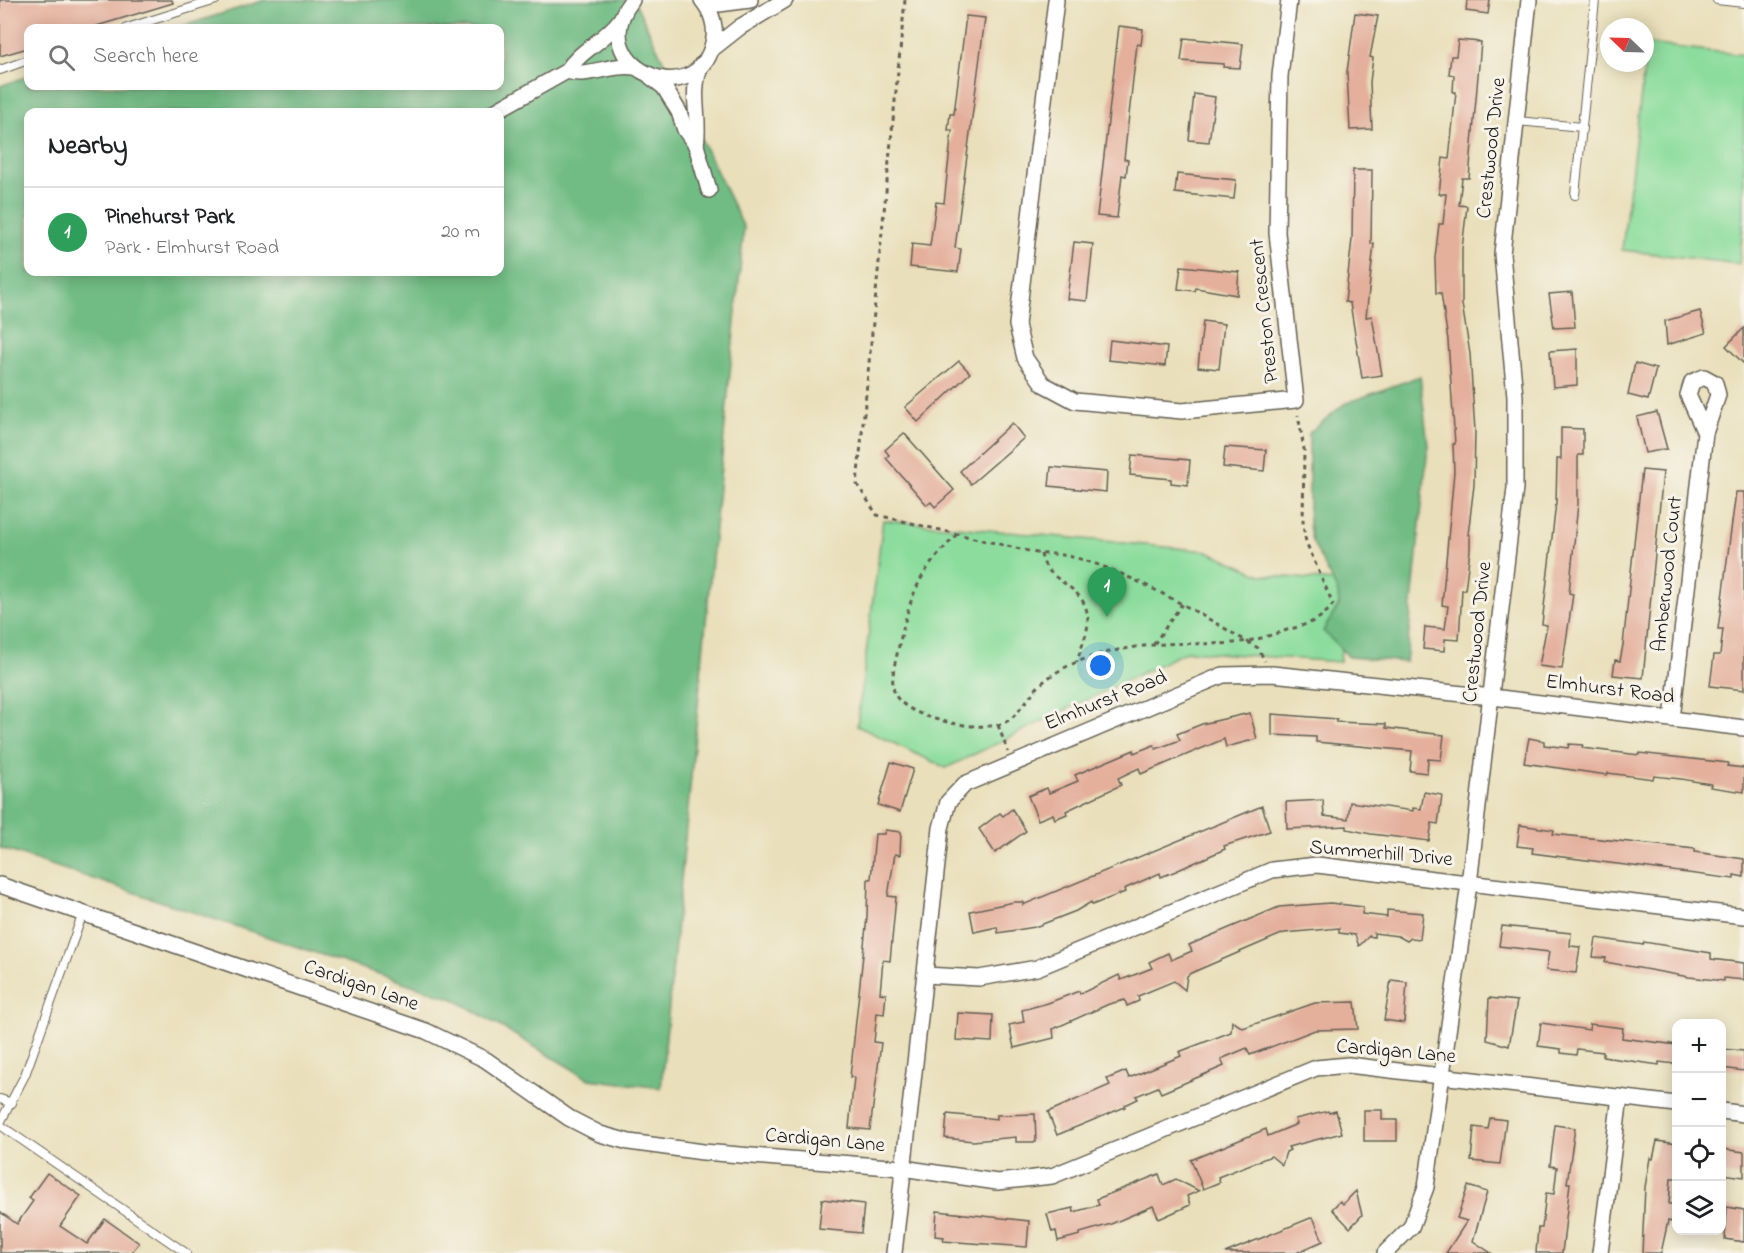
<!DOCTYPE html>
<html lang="en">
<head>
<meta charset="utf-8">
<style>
  :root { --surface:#fff; --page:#f2f2f2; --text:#202124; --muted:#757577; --line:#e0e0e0; --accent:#c8321e }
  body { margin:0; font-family:"Indie Flower",sans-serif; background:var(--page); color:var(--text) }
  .controls { position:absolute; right:18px; bottom:18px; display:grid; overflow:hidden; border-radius:12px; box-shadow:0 3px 15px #0003 }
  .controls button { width:54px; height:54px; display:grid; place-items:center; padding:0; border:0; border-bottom:2px solid var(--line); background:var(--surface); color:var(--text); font:30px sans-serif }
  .compass { position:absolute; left:1600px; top:18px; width:54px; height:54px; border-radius:50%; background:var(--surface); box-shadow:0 3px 15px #0003; rotate:293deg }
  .you { position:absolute; left:1101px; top:666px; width:21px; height:21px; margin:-15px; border:4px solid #fff; border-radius:50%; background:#1a73e8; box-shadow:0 0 0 9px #1a73e833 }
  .badge { display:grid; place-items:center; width:39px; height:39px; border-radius:50%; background:var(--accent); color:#fff; font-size:20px; font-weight:700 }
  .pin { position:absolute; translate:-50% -50px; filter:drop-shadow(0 2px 3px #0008) }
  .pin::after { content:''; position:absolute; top:32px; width:21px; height:18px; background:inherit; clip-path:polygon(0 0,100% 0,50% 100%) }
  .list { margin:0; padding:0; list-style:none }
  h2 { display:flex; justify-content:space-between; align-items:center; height:78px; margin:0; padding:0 24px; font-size:26px }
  h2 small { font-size:20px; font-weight:400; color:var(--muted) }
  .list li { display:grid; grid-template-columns:39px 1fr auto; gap:18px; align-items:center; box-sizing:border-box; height:90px; padding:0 24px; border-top:2px solid var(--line) }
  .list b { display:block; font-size:22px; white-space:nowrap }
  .list p { margin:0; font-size:20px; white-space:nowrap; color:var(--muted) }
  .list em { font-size:20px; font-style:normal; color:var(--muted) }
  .icon { flex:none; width:33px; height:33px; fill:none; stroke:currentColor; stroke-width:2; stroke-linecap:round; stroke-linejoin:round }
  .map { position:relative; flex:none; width:1744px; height:1253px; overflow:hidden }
  .search { position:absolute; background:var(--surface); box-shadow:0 3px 15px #0003; left:24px; top:24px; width:480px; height:66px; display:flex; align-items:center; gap:15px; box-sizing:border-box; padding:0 21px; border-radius:12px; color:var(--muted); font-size:22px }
  .panel { position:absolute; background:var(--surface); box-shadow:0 3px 15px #0003; left:24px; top:108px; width:480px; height:168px; border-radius:12px }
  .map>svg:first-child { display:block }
  .green { fill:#8cdd9d; stroke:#547c5c; stroke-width:1.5 }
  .forest { fill:#71bc84; stroke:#466c50; stroke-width:1.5; fill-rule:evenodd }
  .building { fill:#e4af9b }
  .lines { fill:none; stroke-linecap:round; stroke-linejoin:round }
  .lane-casing { stroke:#646053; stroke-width:10 }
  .street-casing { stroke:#646053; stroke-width:18 }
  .path { stroke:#646053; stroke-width:3; stroke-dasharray:4.5 4.5; stroke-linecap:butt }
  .lane { stroke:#fff; stroke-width:8 }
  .street { stroke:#fff; stroke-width:15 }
  .labels { text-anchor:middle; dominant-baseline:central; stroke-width:6; stroke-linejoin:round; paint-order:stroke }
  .street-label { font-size:21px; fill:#1c1c1c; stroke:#f7f3e8 }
</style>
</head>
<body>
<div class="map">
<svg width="1744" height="1253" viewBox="0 0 1744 1253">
  <rect width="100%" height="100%" fill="#f7f3e8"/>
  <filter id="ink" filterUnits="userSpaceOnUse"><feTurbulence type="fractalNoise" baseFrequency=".0167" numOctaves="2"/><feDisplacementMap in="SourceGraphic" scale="12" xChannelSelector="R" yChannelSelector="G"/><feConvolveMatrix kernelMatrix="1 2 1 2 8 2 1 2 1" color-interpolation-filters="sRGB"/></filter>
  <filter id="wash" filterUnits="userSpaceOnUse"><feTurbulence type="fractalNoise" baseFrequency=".008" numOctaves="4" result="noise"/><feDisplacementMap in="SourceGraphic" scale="24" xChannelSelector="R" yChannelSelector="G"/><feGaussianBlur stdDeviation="1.35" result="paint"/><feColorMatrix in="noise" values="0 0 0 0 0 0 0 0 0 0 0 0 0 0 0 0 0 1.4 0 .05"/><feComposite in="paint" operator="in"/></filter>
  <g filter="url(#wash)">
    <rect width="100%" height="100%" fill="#e9dfba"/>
    <!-- green -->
    <g class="green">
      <path d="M1647 44 1744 55V217L1739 264 1622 250Z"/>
      <path d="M883 520 1207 551 1261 575 1346 582 1340 662 1187 651 946 768 857 726Z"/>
    </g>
    <!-- forest -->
    <g class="forest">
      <path d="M265 0H634L744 228 661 1088 589 1079 454 999 0 848V86L28 76V86H500V28H177ZM28 112H500V272H28Z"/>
      <path d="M1420 376 1428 446 1406 662 1349 657 1323 631 1339 605 1338 593 1312 541 1309 525V433L1344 404Z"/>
    </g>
    <g id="blocks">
      <!-- building -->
      <g class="building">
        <path d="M0 0H172L173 3 90 28H28V48L0 56Z"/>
        <path d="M1467 0H1490L1488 14 1466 11Z"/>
        <path d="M1355 13 1378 16 1370 57 1373 58 1370 82 1372 129 1350 130 1347 72Z"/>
        <path d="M966 16 985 18 955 248 961 249 958 272 910 267 912 244 930 246 936 202 944 203 952 130H948L950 114H954Z"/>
        <path d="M1119 26 1143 29 1141 45 1137 44 1124 159 1128 160 1126 176 1122 175 1117 218 1097 216Z"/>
        <path d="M1184 38 1243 44 1240 68 1223 67 1224 64 1181 61Z"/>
        <path d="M1458 40 1481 42 1469 178H1462L1459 205 1467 206 1462 249V304L1470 354 1475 431 1474 485 1468 535H1470V550L1465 590H1462L1459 640 1445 639 1444 651 1423 649 1425 627 1445 629 1448 606 1442 605 1454 472 1453 444H1455L1448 340 1441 293H1436L1435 258 1439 224H1443L1446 194H1439L1443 158 1449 159 1456 92H1453L1454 75 1449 74 1451 56H1456Z"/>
        <path d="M1194 94 1215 97 1209 142 1189 140Z"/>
        <path d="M1353 170H1372L1371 244H1374L1366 317 1372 316 1382 375 1362 378 1350 303 1345 302 1352 239Z"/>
        <path d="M1177 174 1236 180 1234 199 1175 193Z"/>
        <path d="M1074 242 1093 244 1087 301 1067 299Z"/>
        <path d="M1181 266 1239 272 1237 295 1196 288 1195 291 1178 289Z"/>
        <path d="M1572 292 1575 327 1554 328 1549 294Z"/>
        <path d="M1700 311 1706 333 1667 345 1665 321Z"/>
        <path d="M1203 321 1224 324 1219 369 1198 367Z"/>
        <path d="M1744 328V364L1726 346Z"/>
        <path d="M1110 340 1167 347 1165 366 1108 360Z"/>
        <path d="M1577 349V385L1553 387 1550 351Z"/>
        <path d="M959 361 970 373 918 422 905 407Z"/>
        <path d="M1635 363 1656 369 1648 400 1628 395Z"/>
        <path d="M1657 412 1667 449 1645 453 1637 417Z"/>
        <path d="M1012 423 1024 438 971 484 960 471Z"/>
        <path d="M1561 428 1583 429V455H1578V504L1569 593 1573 594 1562 669 1539 666 1547 625 1542 624 1556 503 1557 459H1561Z"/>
        <path d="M904 433 954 490 935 507 931 502 927 505 886 458 889 455 885 450Z"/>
        <path d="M1225 447 1266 450 1264 471 1223 467Z"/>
        <path d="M1132 455 1190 460 1188 485 1171 483V479L1130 475Z"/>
        <path d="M1051 467 1107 472 1106 492 1049 486Z"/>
        <path d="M1642 470 1663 472 1643 678 1613 675 1615 660 1620 661 1623 645Z"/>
        <path d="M1736 492H1744V690L1710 686 1714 655H1720L1723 629H1718Z"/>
        <path d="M1250 713 1257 739 1226 747 1224 739 1141 774 1139 768 1118 778 1121 785 1066 811 1067 814 1055 819 1053 814 1038 820 1028 796 1047 788 1049 793 1078 781 1075 775 1134 750V753L1154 745 1156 749 1180 740 1177 734 1202 724Z"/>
        <path d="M1272 714 1337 719 1336 722 1386 724V728L1444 735 1441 760 1428 759 1427 773 1410 771 1412 751 1316 742V737L1272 735Z"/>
        <path d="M1529 738 1544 741V745L1568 748 1569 744 1583 745 1582 748 1639 755V753L1728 763 1727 766 1744 768V792L1710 787 1711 784 1681 779 1654 776 1653 779 1608 773 1607 775 1524 763Z"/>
        <path d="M891 762 913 769 900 812 878 805Z"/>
        <path d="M1424 792 1442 795 1438 824 1432 823 1429 841 1371 834 1347 829V826L1287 829 1286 802 1323 800 1324 816 1348 819 1350 802 1413 811V808L1421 809Z"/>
        <path d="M1262 806 1270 831 1224 846 1225 849 1176 871 1161 877 1160 873 1124 889 1125 892 1092 905 1091 902 1076 911 1035 927 998 933 997 927 974 932 970 911 1014 902H1023V905Z"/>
        <path d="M1012 809 1026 831 995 853 979 829 1000 813 1003 816Z"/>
        <path d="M1520 825 1554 830 1553 834 1695 849V852L1744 859V877L1734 875V879L1532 853 1533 848 1517 846Z"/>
        <path d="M885 830 901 832 900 855 895 854 888 896 896 897 890 961 883 960 880 993 886 994 884 1014 877 1013 874 1042 881 1043 870 1130 849 1128 854 1077H850L867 917 868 879H871L875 834H884Z"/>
        <path d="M1330 903 1363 907 1362 914 1387 917V910L1423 913 1420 939 1411 938 1407 941 1398 936 1374 933V937L1369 936 1359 946 1355 935 1339 933V928L1284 933 1191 973 1187 976 1185 990 1174 981 1138 996 1139 1001 1127 1006 1125 1000 1109 1004 1053 1029 1054 1038 1014 1048 1009 1025 1024 1022 1022 1010 1048 1003 1079 991 1080 994 1119 975 1121 980 1152 968 1149 962 1168 953 1171 960 1192 951 1189 945 1279 907Z"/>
        <path d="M1502 926 1571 933 1570 946 1580 947 1576 973 1546 970 1549 952 1499 946Z"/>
        <path d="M1596 938 1643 945 1644 942 1711 953V959L1744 963V980L1724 978V981L1689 977 1605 962 1606 958 1593 957Z"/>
        <path d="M1391 980 1407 982 1404 1023 1384 1020Z"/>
        <path d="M1489 998 1517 1001 1509 1046 1487 1040Z"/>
        <path d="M1355 1002 1358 1029 1315 1030 1250 1055 1247 1048 1221 1059 1224 1066 1161 1093 1158 1087 1136 1096 1138 1099 1125 1105V1107L1057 1135 1048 1112 1110 1085 1107 1079 1126 1071 1129 1078 1181 1056 1179 1052 1231 1032 1232 1021 1243 1028 1315 1003Z"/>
        <path d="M958 1013 993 1015 992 1042 956 1040Z"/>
        <path d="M1541 1023 1589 1030 1590 1024 1623 1028 1622 1038 1677 1045 1675 1064 1659 1062V1065L1603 1057V1052L1577 1049 1576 1055 1561 1053V1049L1538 1046Z"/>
        <path d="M1722 1049 1744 1051V1071L1722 1068Z"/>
        <path d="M1364 1110H1382V1120H1397V1141H1364Z"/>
        <path d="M1328 1111 1329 1113 1336 1111 1342 1133 1288 1147 1290 1150 1286 1152 1282 1165 1271 1156 1218 1177 1220 1182 1203 1189 1191 1160 1266 1129 1268 1136 1297 1124 1295 1119Z"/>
        <path d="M947 1114 997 1119V1115L1035 1114 1036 1142H1016V1137L973 1141 945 1138Z"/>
        <path d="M1490 1118 1506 1120 1500 1164 1471 1161 1474 1127 1488 1129Z"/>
        <path d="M1555 1125 1575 1128 1567 1183H1570L1562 1253H1536L1538 1228H1542L1546 1193 1554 1194 1557 1167 1550 1166Z"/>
        <path d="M1657 1141 1677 1144V1178H1671L1669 1204H1673L1672 1222 1668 1221 1661 1253H1642L1645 1187 1650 1158 1653 1159Z"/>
        <path d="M1722 1149 1744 1152V1177L1722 1174Z"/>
        <path d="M47 1173 81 1196 60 1226 87 1244 105 1219 139 1243 131 1253H0V1212L17 1224 33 1201 29 1198Z"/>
        <path d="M1159 1174 1163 1185 1176 1179 1199 1191 1187 1196 1190 1205 1159 1219 1153 1206 1111 1224 1080 1233V1235L1058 1241 1056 1231 1052 1232 1047 1214 1073 1208 1074 1212 1099 1205 1097 1199Z"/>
        <path d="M1468 1186 1487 1192 1473 1241 1491 1253H1446L1467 1221 1457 1218Z"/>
        <path d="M1356 1191 1362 1215 1350 1228 1332 1209 1340 1201 1343 1204Z"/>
        <path d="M822 1199 864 1204 861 1233 819 1229Z"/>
        <path d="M1727 1207 1744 1210V1242L1725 1239Z"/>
        <path d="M937 1211 1029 1221 1027 1247 943 1241 944 1237 935 1236Z"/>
        <path d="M1313 1217 1323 1241 1296 1253H1225Z"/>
      </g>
    </g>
  </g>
  <g filter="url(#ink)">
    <use href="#blocks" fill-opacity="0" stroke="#646053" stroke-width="1.5"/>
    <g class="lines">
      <defs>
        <g id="lane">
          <path d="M1717 0 1744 3"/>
          <path d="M127 28 216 0"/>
          <path d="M0 70 28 60"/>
          <path d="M1516 121 1582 127"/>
          <path d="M1575 195 1595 0"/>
          <path d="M0 1099 12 1103"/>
          <path d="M0 1123 25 1075 83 913"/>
          <path d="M0 1125 186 1253"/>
        </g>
        <g id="street">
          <path d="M632 0C581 65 696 117 713 43 717 28 712 12 702 0"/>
          <path d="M708 0 719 4 750 0"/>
          <path d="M1056 0 1017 325 1025 358 1043 384 1075 401 1182 411 1296 400 1277 233 1280 76 1289 0"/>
          <path d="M712 49 740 27 785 0"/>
          <path d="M567 71C589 78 611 63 635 67"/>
          <path d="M651 77 664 87 679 112 685 130 696 145 709 190"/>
          <path d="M494 112 567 71C580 50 605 41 621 19"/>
          <path d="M696 145C701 115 689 95 701 65"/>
          <path d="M1672 719 1705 433 1718 395 1715 383 1704 377 1692 382 1688 395 1705 433"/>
          <path d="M0 885 426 1031 486 1060 569 1118 600 1134 629 1142 703 1152 902 1168 997 1182 1052 1176 1316 1068 1348 1065 1676 1104"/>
          <path d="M925 975 979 978 1037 968 1272 870 1317 865 1744 916"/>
          <path d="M1722 1111 1744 1114"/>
          <path d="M894 1253 941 828 948 802 965 784 1223 675 1272 674 1492 697 1744 728"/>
          <path d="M1385 1253 1411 1227 1426 1187 1469 884 1515 488V396L1502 254 1529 0"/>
          <path d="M1600 1253 1620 1097"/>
        </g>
      </defs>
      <!-- lane casing -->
      <use href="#lane" class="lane-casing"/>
      <!-- street casing -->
      <use href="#street" class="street-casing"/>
      <!-- path -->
      <g class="path">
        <path d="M905 0 857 484 877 515 1041 554C1097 549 1208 619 1258 648L1265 661"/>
        <path d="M957 534C948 544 938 554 930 565 909 592 903 630 895 663 893 672 891 685 895 694 906 719 981 733 1004 723 1020 715 1029 694 1042 683 1070 658 1115 649 1152 645 1183 641 1216 647 1247 641 1261 639 1274 634 1287 630 1305 625 1322 621 1333 604L1306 542 1303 525 1304 449 1298 415"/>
        <path d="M1041 554C1046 585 1087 582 1088 621 1088 634 1080 649 1077 662"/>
        <path d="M1154 644 1182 604"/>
        <path d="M998 725 1008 752"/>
      </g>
      <!-- lane -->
      <use href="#lane" class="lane"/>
      <!-- street -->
      <use href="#street" class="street"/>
    </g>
  </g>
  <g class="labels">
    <!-- street labels -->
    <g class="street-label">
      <text transform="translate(1492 148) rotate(-84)">Crestwood Drive</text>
      <text transform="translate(1265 311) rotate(-96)">Preston Crescent</text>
      <text transform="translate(1668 574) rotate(-84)">Amberwood Court</text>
      <text transform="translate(1478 632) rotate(-84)">Crestwood Drive</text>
      <text transform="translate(1610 690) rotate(7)">Elmhurst Road</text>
      <text transform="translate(1106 701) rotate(-22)">Elmhurst Road</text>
      <text transform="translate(1381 854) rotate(5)">Summerhill Drive</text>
      <text transform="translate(361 986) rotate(19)">Cardigan Lane</text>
      <text transform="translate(1396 1052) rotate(5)">Cardigan Lane</text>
      <text transform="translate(825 1141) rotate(5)">Cardigan Lane</text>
    </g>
  </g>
</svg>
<div class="controls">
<button>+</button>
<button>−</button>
<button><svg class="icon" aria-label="locate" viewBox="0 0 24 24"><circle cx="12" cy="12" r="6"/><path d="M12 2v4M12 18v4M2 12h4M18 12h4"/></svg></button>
<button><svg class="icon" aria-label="layers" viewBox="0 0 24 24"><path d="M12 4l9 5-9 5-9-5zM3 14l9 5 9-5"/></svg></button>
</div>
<svg class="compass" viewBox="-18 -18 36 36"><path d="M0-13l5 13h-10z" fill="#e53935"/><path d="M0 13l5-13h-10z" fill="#757577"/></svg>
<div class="you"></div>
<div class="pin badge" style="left:1107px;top:617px;background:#2e9e5b">1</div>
<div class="search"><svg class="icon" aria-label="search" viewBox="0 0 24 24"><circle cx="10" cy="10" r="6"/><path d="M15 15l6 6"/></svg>Search here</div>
<section class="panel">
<h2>Nearby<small></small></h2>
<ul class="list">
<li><span class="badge" style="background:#2e9e5b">1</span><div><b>Pinehurst Park</b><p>Park · Elmhurst Road</p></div><em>20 m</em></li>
</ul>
</section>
</div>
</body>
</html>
